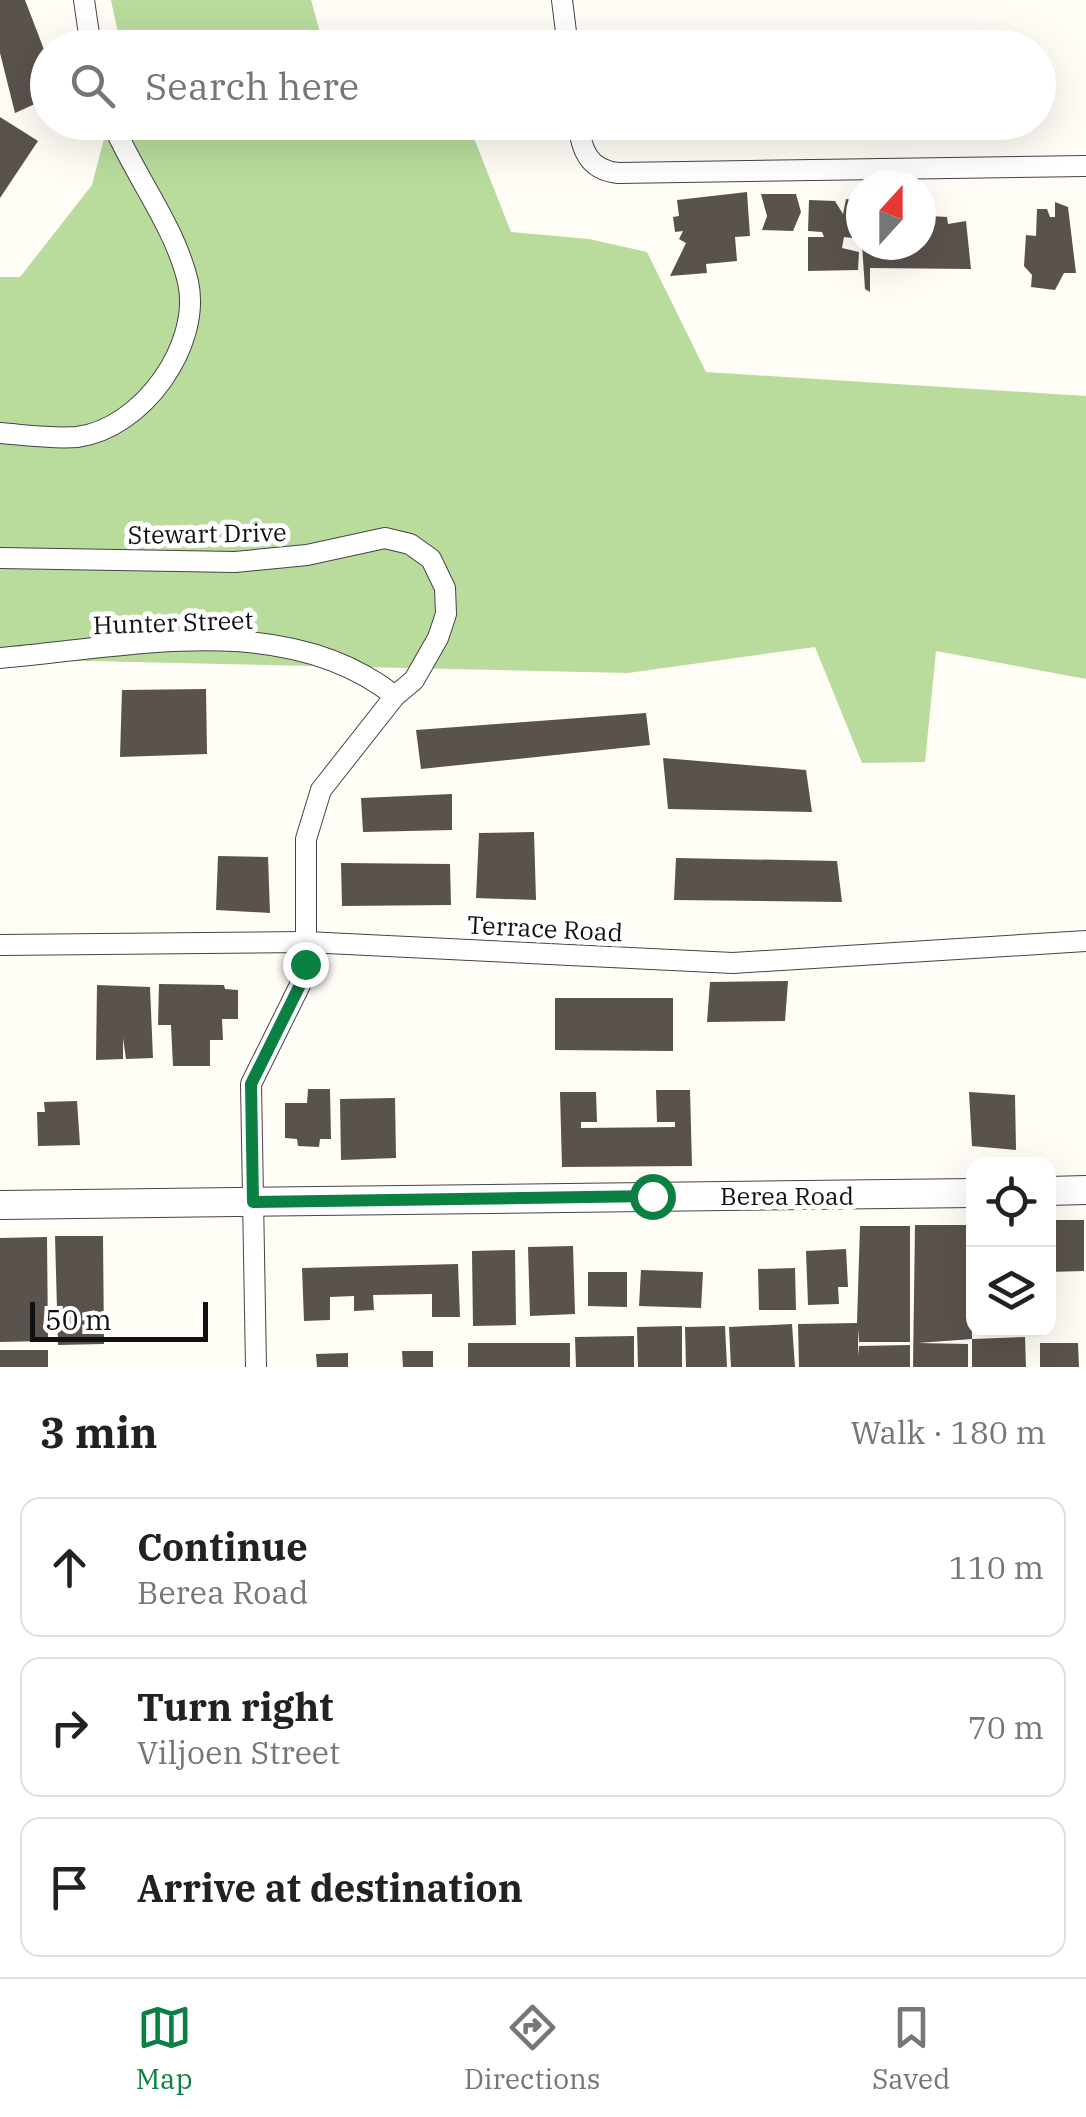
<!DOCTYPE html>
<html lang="en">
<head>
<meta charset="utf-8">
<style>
  :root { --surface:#fff; --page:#f2f2f2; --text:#222; --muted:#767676; --line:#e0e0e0; --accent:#0b8043 }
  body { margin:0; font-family:"IBM Plex Serif",serif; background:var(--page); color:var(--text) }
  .controls { position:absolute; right:30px; bottom:30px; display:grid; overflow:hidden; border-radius:20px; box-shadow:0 10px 40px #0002 }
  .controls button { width:90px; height:90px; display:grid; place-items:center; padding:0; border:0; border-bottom:2px solid var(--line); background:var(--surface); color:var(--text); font:50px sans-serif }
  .compass { position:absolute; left:846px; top:170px; width:90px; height:90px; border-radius:50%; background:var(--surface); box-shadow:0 10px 40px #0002; rotate:21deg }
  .scale { position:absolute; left:30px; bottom:25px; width:178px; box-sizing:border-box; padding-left:10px; border:5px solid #111; border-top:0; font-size:28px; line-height:35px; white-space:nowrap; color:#111; -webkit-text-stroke:8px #fff; paint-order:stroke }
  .stop { position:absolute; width:30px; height:30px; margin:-22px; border:8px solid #0b8043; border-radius:50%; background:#fff }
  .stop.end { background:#0b8043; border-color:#fff; box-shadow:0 2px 10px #0008 }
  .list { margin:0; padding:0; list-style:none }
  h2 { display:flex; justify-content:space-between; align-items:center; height:130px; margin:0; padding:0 40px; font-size:42px }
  h2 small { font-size:32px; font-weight:400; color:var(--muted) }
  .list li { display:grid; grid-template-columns:65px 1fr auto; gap:30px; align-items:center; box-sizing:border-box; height:140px; margin:0 20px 20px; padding:0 20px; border:2px solid var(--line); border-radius:20px }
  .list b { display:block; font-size:38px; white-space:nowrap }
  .list p { margin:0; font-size:32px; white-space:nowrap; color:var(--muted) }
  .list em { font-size:32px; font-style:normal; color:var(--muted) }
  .icon { flex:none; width:55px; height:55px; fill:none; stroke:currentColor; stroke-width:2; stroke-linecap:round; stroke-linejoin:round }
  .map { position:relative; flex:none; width:1086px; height:1367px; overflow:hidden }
  .search { position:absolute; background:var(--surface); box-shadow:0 10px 40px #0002; left:30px; right:30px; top:30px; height:110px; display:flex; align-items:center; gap:25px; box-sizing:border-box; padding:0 35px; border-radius:55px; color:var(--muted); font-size:38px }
  .sheet { height:610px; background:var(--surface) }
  nav { display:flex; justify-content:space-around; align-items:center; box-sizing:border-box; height:140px; border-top:2px solid var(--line); background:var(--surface); font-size:28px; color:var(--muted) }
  nav a { display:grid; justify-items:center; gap:5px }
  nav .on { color:var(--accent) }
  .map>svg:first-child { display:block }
  .forest { fill:#b9dc9c }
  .building { fill:#5a524d }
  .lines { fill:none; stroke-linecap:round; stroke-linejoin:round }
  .minor-casing { stroke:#444; stroke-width:22 }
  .tertiary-casing { stroke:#444; stroke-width:30 }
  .minor { stroke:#fff; stroke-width:20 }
  .tertiary { stroke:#fff; stroke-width:28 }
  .route { stroke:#0b8043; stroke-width:12 }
  .labels { text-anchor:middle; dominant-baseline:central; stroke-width:10; stroke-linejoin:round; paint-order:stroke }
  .street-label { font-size:25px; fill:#111; stroke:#fff }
</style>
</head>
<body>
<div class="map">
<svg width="1086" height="1367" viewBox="0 0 1086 1367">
  <rect width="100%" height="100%" fill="#fffdf5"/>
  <!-- forest -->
  <g class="forest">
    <path d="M111 0H311L324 47H121Z"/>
    <path d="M108 123H468L511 232 589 239 647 252 706 372 1086 396V679L936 651 925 762 862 763 815 647 628 673 0 659V277H20L92 185Z"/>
  </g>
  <!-- building -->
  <g class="building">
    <path d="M0 0H25L48 60V98L15 113 0 53Z"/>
    <path d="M0 117 38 141 0 198Z"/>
    <path d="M747 192 750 236 735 237 737 261 706 264 707 273 670 276 686 243 679 239 683 231 675 232 673 217 679 216 677 200Z"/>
    <path d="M761 194H796L801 212 793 231 762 230 767 216Z"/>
    <path d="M921 197 926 198 930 216 947 217 948 224 966 221 971 269 870 268V292L865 289 862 245H921Z"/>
    <path d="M846 199 859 201 852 238 844 237 842 248 859 252 858 270 808 271V237H824L822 232 808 231 809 200 835 201 843 214Z"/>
    <path d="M1055 202 1068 207 1076 273H1064L1055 290 1031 287 1032 275 1024 266 1026 235 1036 236 1037 209H1047L1050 217H1055Z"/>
    <path d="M206 689 207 754 120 757 122 690Z"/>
    <path d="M646 713 650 745 421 769 416 730Z"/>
    <path d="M663 758 806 770 812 812 668 809Z"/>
    <path d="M452 794V830L363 832 361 798Z"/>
    <path d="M534 832 536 900 476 898 479 833Z"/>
    <path d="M218 856 268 857 270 913 216 910Z"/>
    <path d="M676 858 837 861 842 902 674 900Z"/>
    <path d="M341 863 450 864 451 905 342 906Z"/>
    <path d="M788 981 785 1021 707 1022 710 982Z"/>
    <path d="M159 984 224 985 225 989 238 990V1019H222L223 1040H210V1066H173L171 1025H158Z"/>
    <path d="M97 985 150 987 153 1058 126 1059 123 1038V1059L96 1060Z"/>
    <path d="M555 998H673V1051L555 1050Z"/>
    <path d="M308 1089H330L331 1139H320L319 1147 298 1146 297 1139 285 1138V1103H307Z"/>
    <path d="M656 1090H690L692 1166 562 1167 560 1092H596L597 1122H581V1128L675 1127V1122H657Z"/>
    <path d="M969 1092 1015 1095 1016 1150 972 1146Z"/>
    <path d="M395 1098 396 1158 341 1160 340 1099Z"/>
    <path d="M77 1101 80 1145 38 1146 37 1112H45L44 1102Z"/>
    <path d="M1048 1220H1084V1271L1048 1272Z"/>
    <path d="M915 1225H971L972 1339 918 1343 968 1344V1367H913Z"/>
    <path d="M860 1226H910V1342H859L858 1329V1356L859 1346 910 1345V1367H799L798 1324 857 1323Z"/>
    <path d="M55 1236H103L104 1344 58 1345Z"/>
    <path d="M47 1237 48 1341 0 1342V1238Z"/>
    <path d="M573 1246 575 1314 530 1316 528 1247Z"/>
    <path d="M846 1249 848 1287H838L839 1304 808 1305 806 1251Z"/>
    <path d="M515 1250 516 1325 473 1326 472 1251Z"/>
    <path d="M458 1264 460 1317H432V1294L373 1295 374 1310 354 1311V1296L330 1297V1320L304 1321 302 1268Z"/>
    <path d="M795 1268 796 1310H759L758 1269Z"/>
    <path d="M641 1270 703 1272 701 1308 639 1306Z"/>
    <path d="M588 1272H627V1307L588 1306Z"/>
    <path d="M792 1324 795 1367H731L729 1327Z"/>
    <path d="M682 1326V1367H638L637 1327Z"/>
    <path d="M725 1326 727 1367H686L685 1327Z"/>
    <path d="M634 1336V1367H576L575 1337Z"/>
    <path d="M1025 1337 1026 1367H972V1339Z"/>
    <rect x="468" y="1343" width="102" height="24"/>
    <path d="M1040 1343H1078L1079 1367H1040Z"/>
    <rect x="0" y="1350" width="48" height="17"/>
    <path d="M402 1351H433V1367H403Z"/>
    <path d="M348 1353V1367H317L316 1354Z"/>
  </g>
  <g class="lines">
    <defs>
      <g id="minor">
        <path d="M84 0 91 48"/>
        <path d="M562 0 568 48"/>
        <path d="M578 122C581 149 588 170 618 173L1086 166"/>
        <path d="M0 433C25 435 52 439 77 437 142 429 202 345 188 282 175 226 134 175 112 122"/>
        <path d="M0 558 235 562 307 555 385 538 410 544 431 559 445 588 446 614 438 638 414 680 395 696 321 790 306 839V942L300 985 251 1084 256 1367"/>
        <path d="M0 658C130 647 285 609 395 696"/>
        <path d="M0 945 306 942 733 963 1086 941"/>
      </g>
      <g id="tertiary">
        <path d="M1048 1191 1086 1190"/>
        <path d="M0 1205 974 1193"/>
      </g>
    </defs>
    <!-- minor casing -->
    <use href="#minor" class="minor-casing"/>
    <!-- tertiary casing -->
    <use href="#tertiary" class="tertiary-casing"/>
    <!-- minor -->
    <use href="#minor" class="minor"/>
    <!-- tertiary -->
    <use href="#tertiary" class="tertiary"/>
  </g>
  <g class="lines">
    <!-- route -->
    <path class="route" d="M305 964 300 985 251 1084 253 1202 652 1196"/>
  </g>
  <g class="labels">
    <!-- street labels -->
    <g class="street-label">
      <text transform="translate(207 533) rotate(-1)">Stewart Drive</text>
      <text transform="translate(173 622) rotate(-2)">Hunter Street</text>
      <text transform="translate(545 928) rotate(3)">Terrace Road</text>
      <text x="787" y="1195">Berea Road</text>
    </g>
  </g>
</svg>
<div class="controls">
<button><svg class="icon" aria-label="locate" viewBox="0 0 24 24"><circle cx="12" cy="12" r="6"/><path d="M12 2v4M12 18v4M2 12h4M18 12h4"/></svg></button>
<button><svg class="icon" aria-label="layers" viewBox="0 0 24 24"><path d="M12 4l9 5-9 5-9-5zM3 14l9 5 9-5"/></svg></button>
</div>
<svg class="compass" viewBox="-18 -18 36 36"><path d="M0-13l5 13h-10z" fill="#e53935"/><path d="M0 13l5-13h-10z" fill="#767676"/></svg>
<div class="scale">50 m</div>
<div class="stop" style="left:652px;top:1196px"></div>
<div class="stop end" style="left:305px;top:964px"></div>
<div class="search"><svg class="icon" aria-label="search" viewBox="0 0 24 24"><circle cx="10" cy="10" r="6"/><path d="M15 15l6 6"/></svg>Search here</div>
</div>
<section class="sheet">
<h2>3 min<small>Walk · 180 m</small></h2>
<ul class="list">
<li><svg class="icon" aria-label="ahead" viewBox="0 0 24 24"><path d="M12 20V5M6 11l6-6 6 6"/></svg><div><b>Continue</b><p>Berea Road</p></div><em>110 m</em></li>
<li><svg class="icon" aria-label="right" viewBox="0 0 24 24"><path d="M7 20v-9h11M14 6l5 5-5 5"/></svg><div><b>Turn right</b><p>Viljoen Street</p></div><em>70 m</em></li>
<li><svg class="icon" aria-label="arrive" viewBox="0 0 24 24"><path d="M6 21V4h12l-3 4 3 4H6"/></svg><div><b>Arrive at destination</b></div></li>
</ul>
</section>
<nav>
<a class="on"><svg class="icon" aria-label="map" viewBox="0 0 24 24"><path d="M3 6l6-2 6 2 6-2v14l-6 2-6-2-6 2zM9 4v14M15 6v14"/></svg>Map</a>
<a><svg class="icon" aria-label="directions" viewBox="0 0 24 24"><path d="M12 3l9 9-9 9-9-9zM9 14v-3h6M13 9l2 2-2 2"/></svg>Directions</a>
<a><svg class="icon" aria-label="saved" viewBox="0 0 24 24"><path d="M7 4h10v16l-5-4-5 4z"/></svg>Saved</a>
</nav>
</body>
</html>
